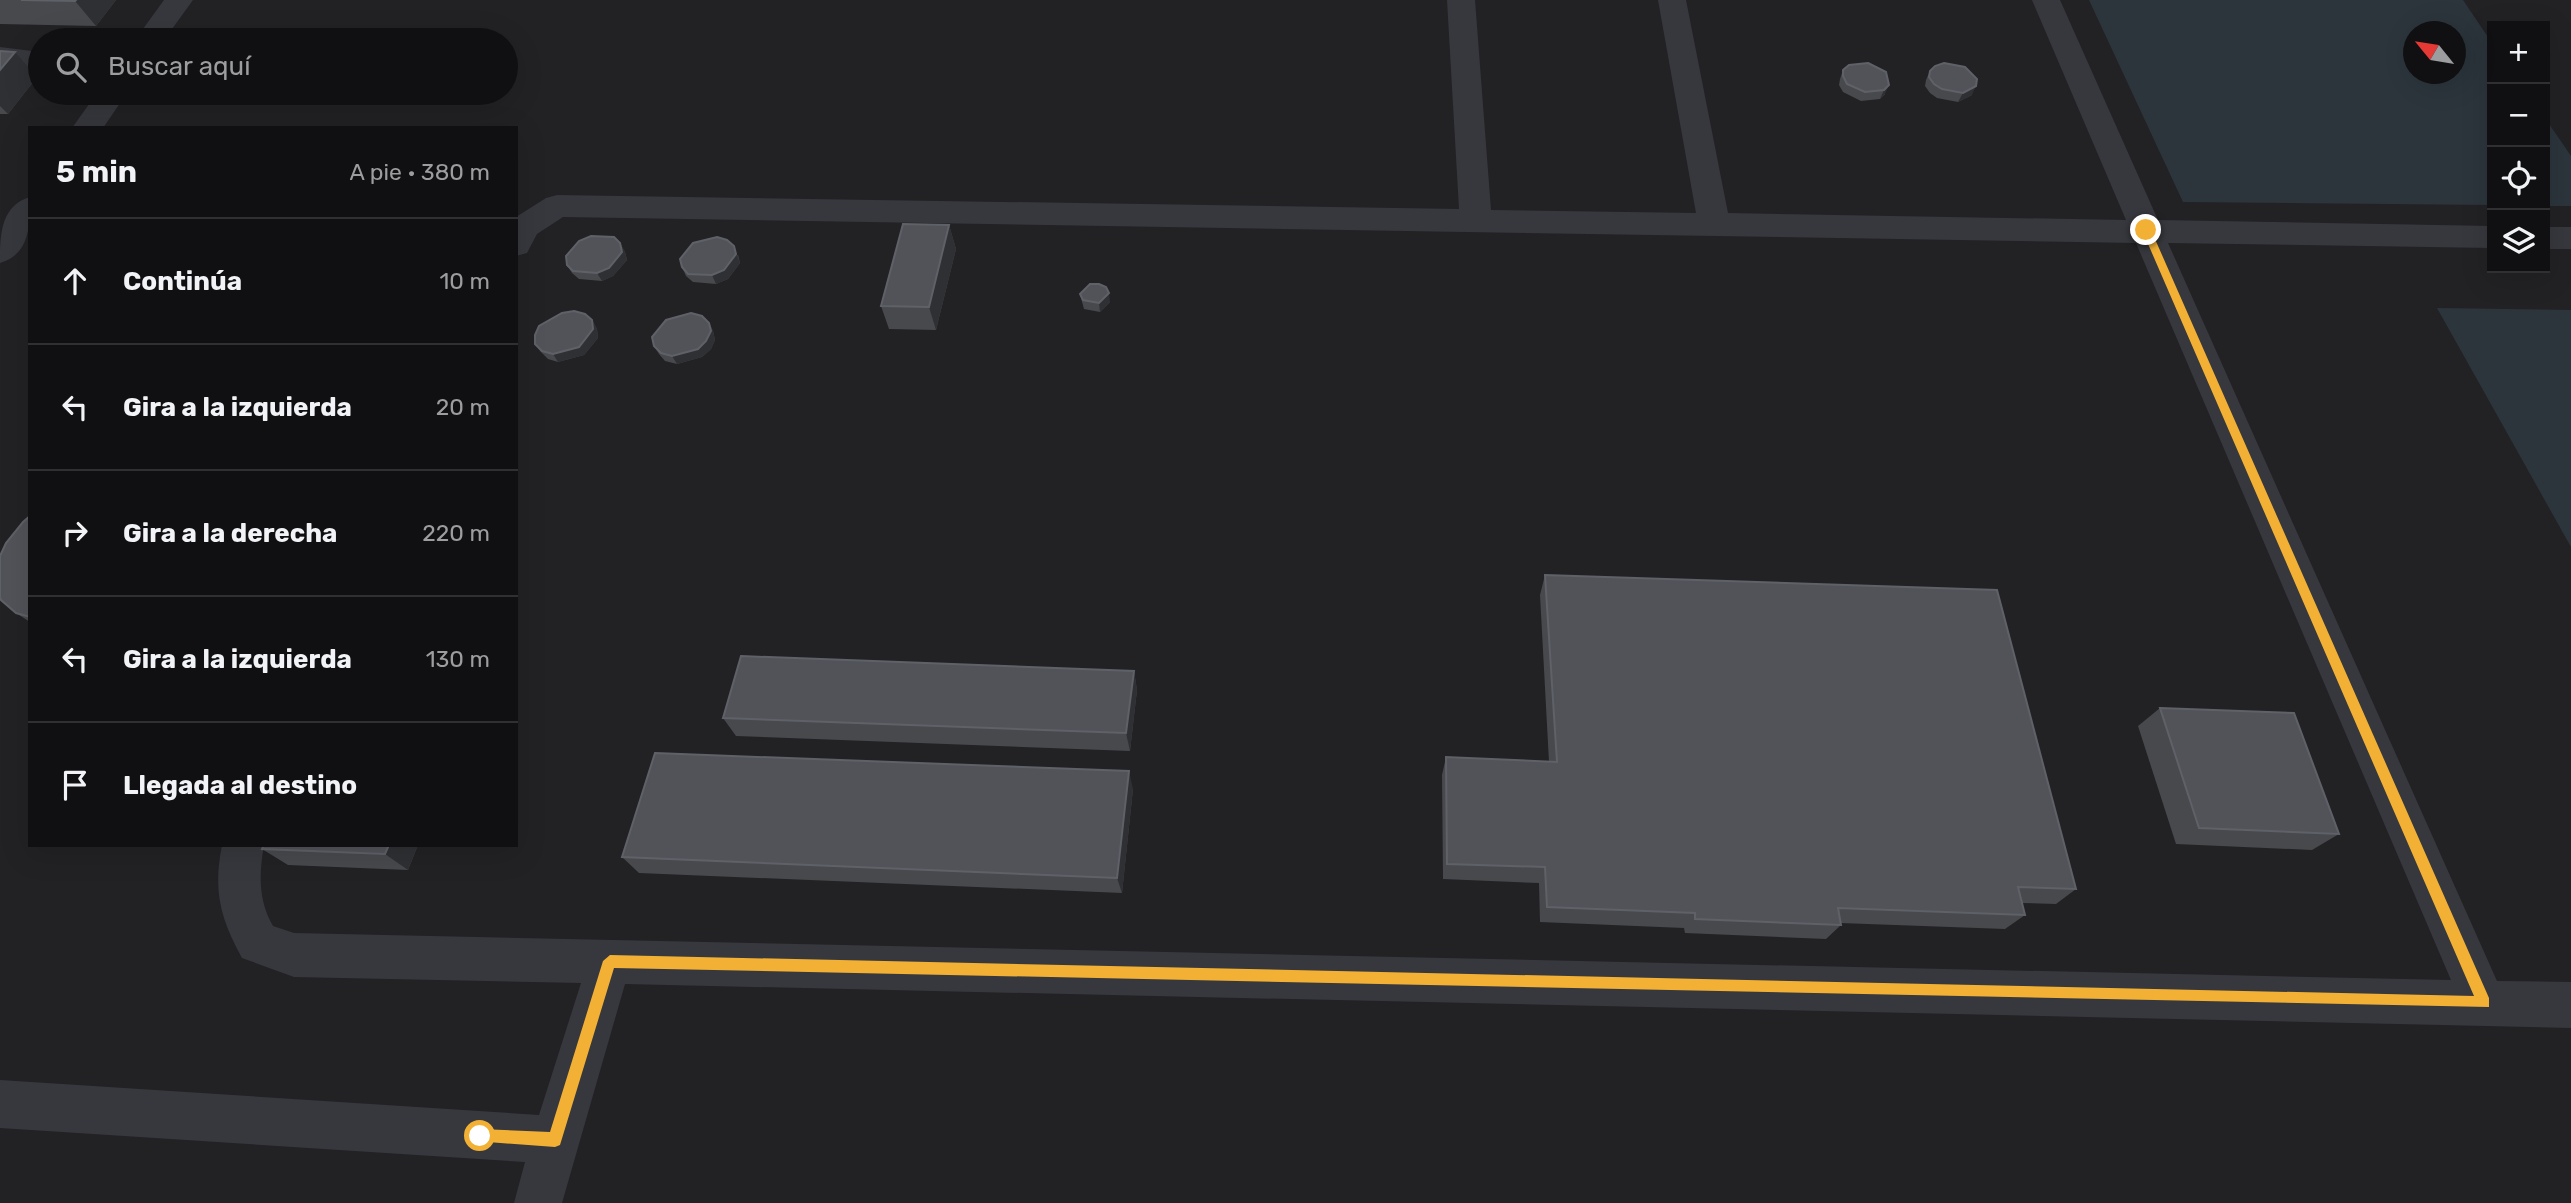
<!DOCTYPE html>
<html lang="es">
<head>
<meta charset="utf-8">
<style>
  :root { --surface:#101012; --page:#19191b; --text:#f1f3f6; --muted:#9c9d9f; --line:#303032 }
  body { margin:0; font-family:Rubik,sans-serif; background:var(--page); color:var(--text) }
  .controls { position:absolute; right:21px; top:21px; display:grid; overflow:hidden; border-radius:0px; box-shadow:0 7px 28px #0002 }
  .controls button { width:63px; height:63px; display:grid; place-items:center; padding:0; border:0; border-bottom:2px solid var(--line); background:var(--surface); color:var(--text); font:35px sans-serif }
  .compass { position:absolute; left:2403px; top:21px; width:63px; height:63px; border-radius:50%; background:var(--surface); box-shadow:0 7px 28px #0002; rotate:300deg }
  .stop { position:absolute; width:21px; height:21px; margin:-16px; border:5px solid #f2b134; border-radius:50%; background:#fff }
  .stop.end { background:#f2b134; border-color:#fff; box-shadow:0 2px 7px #0008 }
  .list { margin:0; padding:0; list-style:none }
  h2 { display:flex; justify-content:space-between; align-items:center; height:91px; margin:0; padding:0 28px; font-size:30px }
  h2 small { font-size:23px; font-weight:400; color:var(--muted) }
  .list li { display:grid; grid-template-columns:46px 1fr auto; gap:21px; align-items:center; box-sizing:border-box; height:126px; padding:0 28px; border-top:2px solid var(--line) }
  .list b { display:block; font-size:26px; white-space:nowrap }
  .list em { font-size:23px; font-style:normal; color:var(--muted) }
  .icon { flex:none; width:38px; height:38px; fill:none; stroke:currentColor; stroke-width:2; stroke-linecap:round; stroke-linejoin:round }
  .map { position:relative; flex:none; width:2571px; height:1203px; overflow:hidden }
  .search { position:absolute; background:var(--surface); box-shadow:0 7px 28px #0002; left:28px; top:28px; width:490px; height:77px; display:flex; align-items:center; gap:18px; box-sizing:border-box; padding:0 24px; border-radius:38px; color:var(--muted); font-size:26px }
  .panel { position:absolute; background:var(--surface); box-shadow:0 7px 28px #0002; left:28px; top:126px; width:490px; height:721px; border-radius:0px }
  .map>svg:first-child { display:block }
  .built { fill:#222225; fill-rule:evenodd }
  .water { fill:#2c353c; fill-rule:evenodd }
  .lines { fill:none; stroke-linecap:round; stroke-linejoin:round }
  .minor { fill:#37383d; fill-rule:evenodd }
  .wall { fill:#47494d }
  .shaded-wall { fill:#2f3033 }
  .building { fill:#525359; stroke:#5f6168; stroke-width:2 }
  .route { fill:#f2b134 }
</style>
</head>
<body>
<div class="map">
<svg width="2571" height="1203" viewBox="0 0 2571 1203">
  <rect width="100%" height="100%" fill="#161618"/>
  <!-- built -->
  <path class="built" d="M0 0H2571V1203H0ZM2492 26H2545V268H2492ZM2414 32H2456V74H2414ZM40 40H506V93H40ZM30 128H516V845H30Z"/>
  <!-- water -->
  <g class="water">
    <path d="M2089 0H2463L2492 43V205L2183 202ZM2414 32H2456V74H2414Z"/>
    <path d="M2545 118 2571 156V206H2545Z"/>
    <path d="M2437 308 2571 310V547Z"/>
  </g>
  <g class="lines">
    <!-- minor -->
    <g class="minor">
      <path d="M164 0H193L164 40H135Z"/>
      <path d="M1447 0H1475L1491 210 1696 213 1658 0H1686L1728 213 2126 220 2032 0H2060L2158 220 2492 226V248L2168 243 2497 981 2571 982V1028L625 984 562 1203H514L525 1162 0 1128V1080L539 1115 581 983 294 977 242 958C220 918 213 891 222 845H264C259 874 258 900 273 926L294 933 2451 980 2136 243 563 217 537 234 527 253 516 256V217L546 198 557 195 1459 209Z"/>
      <path d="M0 47 40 52V70H23L0 65Z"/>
      <path d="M97 93H127L103 128H72Z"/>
      <path d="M30 197C30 223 31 254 0 263 0 236 0 206 30 197Z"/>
      <rect x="2545" y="227" width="26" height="22"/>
    </g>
  </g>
  <!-- wall -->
  <g class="wall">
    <path d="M0 0H116L96 26 0 24Z"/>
    <path d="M0 70 37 77 8 114H0Z"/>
    <path d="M1843 70 1886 72 1885 94 1880 99 1861 101 1843 92 1839 85 1840 79Z"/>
    <path d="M1930 71 1972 95 1958 102 1937 98 1930 93 1925 86 1926 80Z"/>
    <path d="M949 225 956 249 936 330 889 329 881 306Z"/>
    <path d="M620 243 625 252 627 260 613 276 602 281 579 279 572 273 567 265Z"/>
    <path d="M738 255 740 263 728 279 716 284 693 282 686 276 682 267Z"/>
    <path d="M1080 294 1110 302 1100 312 1084 309Z"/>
    <path d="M592 320 597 329 598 338 584 355 558 362 548 359 541 352 535 344Z"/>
    <path d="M709 323 713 331 715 340 711 349 702 357 677 364 665 361 659 354 654 346Z"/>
    <path d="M30 516V622L16 613Z"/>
    <path d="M1545 575 2076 889 2056 904 2022 903 2025 915 2005 929 1840 923 1841 925 1826 939 1685 933 1684 928 1540 922 1539 883 1443 879 1442 775 1446 757 1549 762 1540 595Z"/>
    <path d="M1134 671 1137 690 1130 751 736 736 723 718Z"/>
    <path d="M2160 708 2339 834 2312 850 2176 844 2138 726Z"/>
    <path d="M1133 789 1122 893 639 873 622 857Z"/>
    <path d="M264 845H418L408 870 288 865 262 849Z"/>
  </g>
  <!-- shaded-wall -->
  <g class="shaded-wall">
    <path d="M76 0H116L96 26 75 1Z"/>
    <path d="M15 52 37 77 8 114 0 106V70Z"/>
    <path d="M1889 85 1885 94 1880 99 1884 90Z"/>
    <path d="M1976 86 1972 95 1958 102 1963 93Z"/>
    <path d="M949 225 956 249 936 330 929 307Z"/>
    <path d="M620 243 625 252 627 260 613 276 602 281 597 273Z"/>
    <path d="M734 246 740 263 728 279 716 284 712 275Z"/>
    <path d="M1109 293 1110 302 1100 312 1099 303Z"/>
    <path d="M592 320 597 329 598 338 584 355 558 362 553 354Z"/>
    <path d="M709 323 713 331 715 340 711 349 702 357 677 364 672 356Z"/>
    <path d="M1134 671 1137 690 1130 751 1126 733Z"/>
    <path d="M1129 771 1133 789 1122 893 1117 878Z"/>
    <path d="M389 845H418L408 870 385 854Z"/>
  </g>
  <!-- building -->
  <g class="building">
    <path d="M21 0H76L75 1Z"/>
    <path d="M0 51 15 52 0 70Z"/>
    <path d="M1868 63 1886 72 1889 85 1884 90 1865 92 1847 84 1843 76V70L1849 65Z"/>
    <path d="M1944 63 1965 67 1977 79 1976 86 1963 93 1942 89 1934 84 1929 77 1930 71 1935 66Z"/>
    <path d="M903 224 949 225 929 307 881 306Z"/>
    <path d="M591 236 614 237 620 243 622 252 609 268 597 273 573 271 567 265 566 256 579 241Z"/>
    <path d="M717 237 727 240 734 246 736 254 724 270 712 275 688 274 682 267 680 259 693 243Z"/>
    <path d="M1090 284H1099L1106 287 1109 293 1099 303 1083 300 1080 294Z"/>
    <path d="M574 311 585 314 592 320 593 329 579 347 553 354 542 351 535 344V335L539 326 562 313Z"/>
    <path d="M691 313 702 316 709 323 711 331 706 341 698 349 672 356 661 353 654 346 652 337 666 320Z"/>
    <path d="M30 516V617L16 613 1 600 0 598V556L6 543 23 522Z"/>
    <path d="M1545 575 1997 590 2076 889 2018 887 2025 915 1838 908 1841 925 1695 919V913L1547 907 1545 867 1447 864 1446 757 1557 762Z"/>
    <path d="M741 656 1134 671 1126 733 723 718Z"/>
    <path d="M2160 708 2294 713 2339 834 2199 828Z"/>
    <path d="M655 753 1129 771 1117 878 622 857Z"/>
    <path d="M264 845H389L385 854 262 849Z"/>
  </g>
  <!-- route -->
  <path class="route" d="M2146 227 2151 230 2489 998V1007L614 968 560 1145 555 1147 475 1141 473 1136 480 1129 550 1132 603 961 610 955 2474 996 2142 230Z"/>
</svg>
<div class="controls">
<button>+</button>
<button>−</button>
<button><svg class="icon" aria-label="locate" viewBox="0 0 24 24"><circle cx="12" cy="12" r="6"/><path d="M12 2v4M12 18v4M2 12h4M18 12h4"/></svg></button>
<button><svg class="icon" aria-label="layers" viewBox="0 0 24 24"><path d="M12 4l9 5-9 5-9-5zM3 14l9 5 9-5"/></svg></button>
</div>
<svg class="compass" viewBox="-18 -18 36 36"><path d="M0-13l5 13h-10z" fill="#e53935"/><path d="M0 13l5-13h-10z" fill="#9c9d9f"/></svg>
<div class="stop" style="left:480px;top:1136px"></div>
<div class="stop end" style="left:2146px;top:230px"></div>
<div class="search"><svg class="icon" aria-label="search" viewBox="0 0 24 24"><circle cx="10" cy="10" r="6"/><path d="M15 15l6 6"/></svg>Buscar aquí</div>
<section class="panel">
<h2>5 min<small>A pie · 380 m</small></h2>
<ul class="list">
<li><svg class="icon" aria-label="ahead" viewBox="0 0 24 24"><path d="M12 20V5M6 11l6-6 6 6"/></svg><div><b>Continúa</b></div><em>10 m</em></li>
<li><svg class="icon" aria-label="left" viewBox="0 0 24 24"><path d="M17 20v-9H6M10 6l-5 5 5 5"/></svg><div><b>Gira a la izquierda</b></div><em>20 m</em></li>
<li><svg class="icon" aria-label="right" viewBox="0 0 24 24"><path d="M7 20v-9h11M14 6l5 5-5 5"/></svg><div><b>Gira a la derecha</b></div><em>220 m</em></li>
<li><svg class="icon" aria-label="left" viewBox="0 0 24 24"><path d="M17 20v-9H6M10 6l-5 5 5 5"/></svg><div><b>Gira a la izquierda</b></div><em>130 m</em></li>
<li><svg class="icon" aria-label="arrive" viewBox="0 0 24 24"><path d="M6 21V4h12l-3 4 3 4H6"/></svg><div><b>Llegada al destino</b></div></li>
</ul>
</section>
</div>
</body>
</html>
